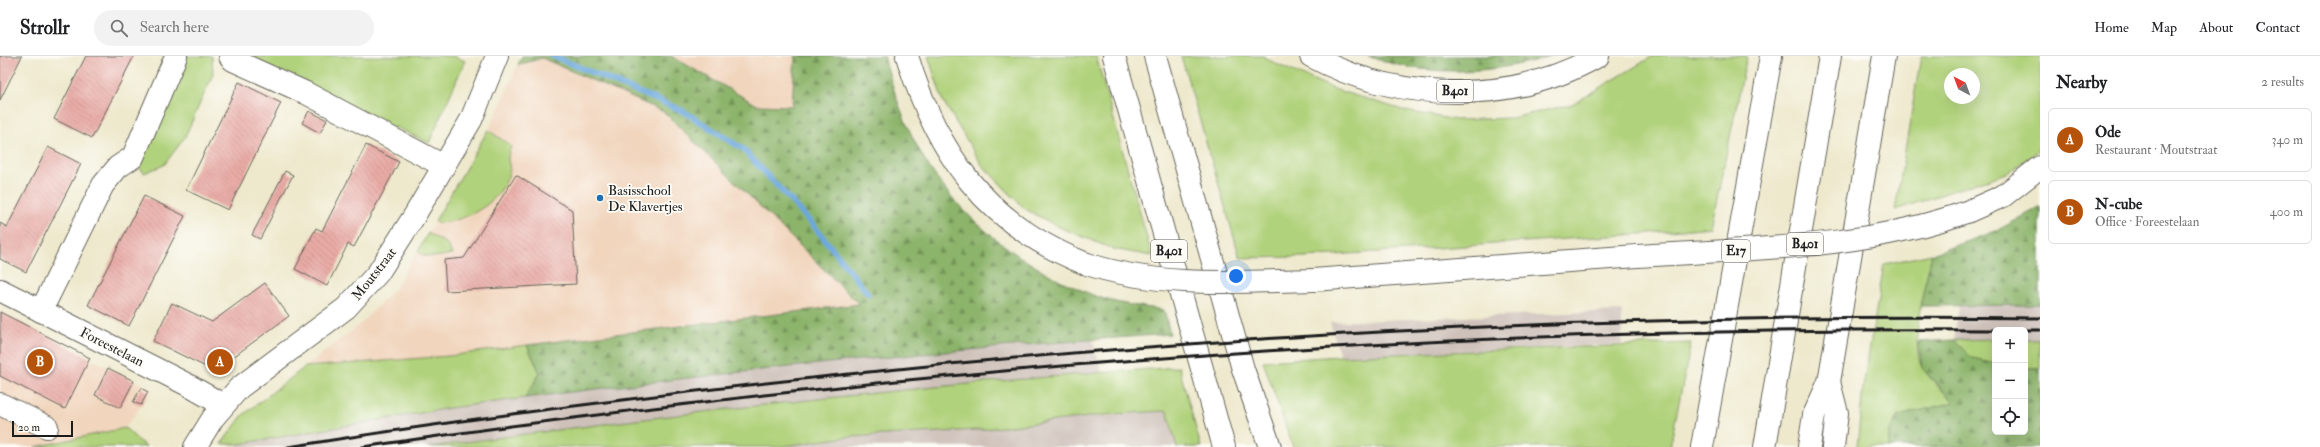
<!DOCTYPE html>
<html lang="en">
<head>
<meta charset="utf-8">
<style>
  :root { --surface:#fff; --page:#f2f2f2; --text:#202124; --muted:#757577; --line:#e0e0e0; --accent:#b45309 }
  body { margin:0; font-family:"IM FELL Double Pica",serif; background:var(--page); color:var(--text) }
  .controls { position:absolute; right:12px; bottom:12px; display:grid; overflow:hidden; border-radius:6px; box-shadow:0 4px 16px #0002 }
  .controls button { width:36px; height:36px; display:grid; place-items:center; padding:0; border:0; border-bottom:1px solid var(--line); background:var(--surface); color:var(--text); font:20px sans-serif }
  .compass { position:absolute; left:1944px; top:12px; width:36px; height:36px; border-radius:50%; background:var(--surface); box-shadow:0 4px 16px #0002; rotate:319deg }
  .scale { position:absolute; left:12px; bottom:10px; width:61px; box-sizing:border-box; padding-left:4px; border:2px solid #1c1c1c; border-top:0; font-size:11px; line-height:14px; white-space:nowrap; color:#1c1c1c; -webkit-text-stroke:3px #fdfcf7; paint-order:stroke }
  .you { position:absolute; left:1236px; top:220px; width:14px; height:14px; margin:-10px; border:3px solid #fff; border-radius:50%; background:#1a73e8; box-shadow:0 0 0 6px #1a73e833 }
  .badge { display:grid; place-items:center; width:26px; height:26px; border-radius:50%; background:var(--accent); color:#fff; font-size:13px; font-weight:700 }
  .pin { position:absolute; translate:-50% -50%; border:2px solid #fff; box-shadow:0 1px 4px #0006 }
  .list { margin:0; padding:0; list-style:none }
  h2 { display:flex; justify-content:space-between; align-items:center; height:52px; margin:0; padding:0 16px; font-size:17px }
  h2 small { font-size:13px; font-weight:400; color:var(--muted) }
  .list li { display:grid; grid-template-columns:26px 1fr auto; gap:12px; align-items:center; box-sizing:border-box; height:64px; margin:0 8px 8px; padding:0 8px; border:1px solid var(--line); border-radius:6px }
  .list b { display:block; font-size:15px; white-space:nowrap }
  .list p { margin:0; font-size:13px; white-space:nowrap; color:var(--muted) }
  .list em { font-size:13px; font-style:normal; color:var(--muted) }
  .icon { flex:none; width:22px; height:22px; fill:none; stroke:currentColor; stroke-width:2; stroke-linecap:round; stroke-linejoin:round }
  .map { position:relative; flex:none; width:2040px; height:391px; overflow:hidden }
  header { display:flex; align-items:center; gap:24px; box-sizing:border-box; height:56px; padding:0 20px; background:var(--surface); border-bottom:1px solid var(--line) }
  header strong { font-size:19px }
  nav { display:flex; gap:22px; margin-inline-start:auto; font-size:14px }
  .search { width:280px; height:36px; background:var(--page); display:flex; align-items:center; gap:10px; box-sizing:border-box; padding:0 14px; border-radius:22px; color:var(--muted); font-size:15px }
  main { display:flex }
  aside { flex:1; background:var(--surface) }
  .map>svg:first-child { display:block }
  .built { fill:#f1d5bd }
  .industrial { fill:#cec1ba }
  .grass { fill:#b1d27b; stroke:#66774c; fill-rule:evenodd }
  .forest { fill:url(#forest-firs); stroke:#546844 }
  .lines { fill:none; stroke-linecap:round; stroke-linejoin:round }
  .stream { stroke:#6ca8dd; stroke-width:6 }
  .building { fill:url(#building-back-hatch) }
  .minor-casing { stroke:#66645a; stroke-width:24 }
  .highway-casing { stroke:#66645a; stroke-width:24 }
  .minor { stroke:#fff; stroke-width:22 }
  .highway { stroke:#fff; stroke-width:22 }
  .rail { stroke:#1c1c1c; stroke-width:3 }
  .highway-bridge-casing { stroke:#66645a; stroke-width:24; stroke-linecap:butt }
  .highway-bridge { stroke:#fff; stroke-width:22 }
  .poi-dot { fill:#1f6fb2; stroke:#fdfcf7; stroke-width:1.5 }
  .labels { text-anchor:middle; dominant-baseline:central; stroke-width:3.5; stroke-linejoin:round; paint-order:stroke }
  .shield { fill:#fdfcf7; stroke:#605f5e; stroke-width:1 }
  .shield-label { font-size:13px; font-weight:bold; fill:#1c1c1c }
  .poi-label { font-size:14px; fill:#1c1c1c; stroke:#fdfcf7; text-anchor:start }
  .street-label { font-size:14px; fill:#1c1c1c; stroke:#fdfcf7 }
</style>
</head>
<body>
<header>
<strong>Strollr</strong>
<div class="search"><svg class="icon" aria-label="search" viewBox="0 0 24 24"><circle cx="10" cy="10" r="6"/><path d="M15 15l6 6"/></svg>Search here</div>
<nav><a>Home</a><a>Map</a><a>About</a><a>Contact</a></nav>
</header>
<main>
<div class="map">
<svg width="2040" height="391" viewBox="0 0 2040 391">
  <defs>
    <pattern id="forest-firs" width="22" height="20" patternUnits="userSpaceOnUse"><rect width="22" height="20" fill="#8cb46b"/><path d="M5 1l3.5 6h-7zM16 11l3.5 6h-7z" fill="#729257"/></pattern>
    <pattern id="building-back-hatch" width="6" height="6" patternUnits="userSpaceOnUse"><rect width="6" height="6" fill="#e9aba6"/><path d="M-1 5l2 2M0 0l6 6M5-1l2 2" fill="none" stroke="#c7938e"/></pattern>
  </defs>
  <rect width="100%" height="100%" fill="#fdfcf7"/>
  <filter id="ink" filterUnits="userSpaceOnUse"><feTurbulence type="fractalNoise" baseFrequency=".025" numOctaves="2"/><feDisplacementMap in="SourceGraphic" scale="8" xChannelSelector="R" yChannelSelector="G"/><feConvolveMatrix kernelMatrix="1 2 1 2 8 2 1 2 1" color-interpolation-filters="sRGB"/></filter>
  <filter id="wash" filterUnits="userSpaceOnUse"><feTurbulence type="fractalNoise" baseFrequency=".012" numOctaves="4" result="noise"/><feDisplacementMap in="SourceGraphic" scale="16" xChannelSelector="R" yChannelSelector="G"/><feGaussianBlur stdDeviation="0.9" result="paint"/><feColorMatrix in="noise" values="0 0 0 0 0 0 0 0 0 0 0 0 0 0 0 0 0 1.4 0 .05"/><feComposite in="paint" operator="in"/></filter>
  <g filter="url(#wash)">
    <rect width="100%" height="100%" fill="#eee9cd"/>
    <!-- built -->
    <g class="built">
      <path d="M671 0H795L792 50 757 49Z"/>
      <path d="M542 2 664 56 859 248 420 304 305 311 364 265 396 231 490 71 518 9Z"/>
      <path d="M0 256 148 332 151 336 125 372 35 391H0Z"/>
    </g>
    <!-- industrial -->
    <g class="industrial">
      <path d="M1996 248 2040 249V284H2025V274H1995V283L1954 284 1959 250Z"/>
      <path d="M1622 255V288L1340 300 1330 266Z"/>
      <path d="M1092 283 1102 316 737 353 429 391H237L239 388 450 352 642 327 844 305 994 290Z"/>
      <path d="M1167 355 1177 391H777L847 381Z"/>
    </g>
    <!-- grass -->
    <g class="grass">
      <path d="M180 0H212L213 18 185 81 164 109 144 117 136 107Z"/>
      <path d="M244 0H453L465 5 429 87 395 71 390 82Z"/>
      <path d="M928 0H1096L1152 200 1113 193 1061 172 1025 153 982 109 943 45Z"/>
      <path d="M1181 0H1263L1276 8 1337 34 1406 55 1456 64 1512 62 1573 48 1653 0H1747L1711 171 1640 178 1305 201 1240 202Z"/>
      <path d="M1921 0H2040V94L2007 117 1895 154ZM1950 18H1974V42H1950Z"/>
      <path d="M488 74 511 90C510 94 508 98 508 102 508 107 511 112 509 117 502 146 467 165 439 167L435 165Z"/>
      <path d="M428 177 447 188 452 198C442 200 425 204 418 195Z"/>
      <path d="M1932 198C1926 224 1908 288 1923 312 1930 324 1944 336 1954 346L1899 360 1890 374 1888 391H1857L1863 331 1884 208Z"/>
      <path d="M1995 283V307L1972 302 1954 284Z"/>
      <rect x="2025" y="284" width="15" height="28"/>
      <path d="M1691 287 1670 391H1293L1263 305 1340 300Z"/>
      <path d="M527 289 540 317 525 342 450 352 239 388H221L243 359 305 311 449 300Z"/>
      <path d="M1179 311 1201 391H1177L1167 355 1114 358 977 374 847 381 777 391H429C678 357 928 328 1179 311Z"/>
      <path d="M125 372 146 391H35Z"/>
    </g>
    <!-- forest -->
    <g class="forest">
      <path d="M522 0H671L757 49 792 50 795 0H884C892 30 901 58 915 86 950 157 1020 210 1093 239 1115 248 1140 250 1164 254L1170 278C954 293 740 314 525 342L540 317 527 289 859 248 664 56 542 2 518 9Z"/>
      <path d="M1368 0H1551C1494 18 1425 22 1368 0Z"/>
      <path d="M2040 151V249L1920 250 1932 198 1996 175Z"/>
      <path d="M1954 284 1972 302 1995 307V376H2025V312H2040V391H1888L1890 374 1899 360 1954 346 1922 312 1918 286Z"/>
    </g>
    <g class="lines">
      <!-- stream -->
      <path class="stream" d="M553 0 683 55 743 93 814 170 868 238"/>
    </g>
    <g id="blocks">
      <!-- building -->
      <g class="building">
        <path d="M0 0H22L0 44Z"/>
        <path d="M86 0H134L92 82 54 63Z"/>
        <path d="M239 26 281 47 228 154 186 134Z"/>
        <path d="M309 55 327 64 320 77 302 67Z"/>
        <path d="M366 89 399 106 354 191 348 188 327 230 295 213 316 172 322 175Z"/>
        <path d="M48 91 81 108 26 216 0 203V167L7 171Z"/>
        <path d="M285 115 293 119 260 183 252 179Z"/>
        <path d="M516 119 572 154 576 228 446 235 444 204 464 202Z"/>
        <path d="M144 140 185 160 129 270 88 249Z"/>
        <path d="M265 227 289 260 214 315 153 285 172 247 212 266Z"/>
        <path d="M0 256 90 302 65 353 0 320Z"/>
        <path d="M108 312 134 325 120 352 95 339Z"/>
        <path d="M141 332 148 336 141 349 133 346Z"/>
      </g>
    </g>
  </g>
  <g filter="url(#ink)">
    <use href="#blocks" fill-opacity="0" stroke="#66645a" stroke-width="1"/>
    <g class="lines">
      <defs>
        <g id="minor">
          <path d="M230 0 233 4 306 37 444 110"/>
          <path d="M0 234 188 329 223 349"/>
          <path d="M41 255 103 129 118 111 133 101 176 0"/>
          <path d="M0 348 47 371"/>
          <path d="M195 391 213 362 239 332 346 252 378 217 413 162 471 64 497 0"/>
        </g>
        <g id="highway">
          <path d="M907 0C937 98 986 168 1084 207"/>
          <path d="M1114 0 1224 391"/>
          <path d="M1155 0 1243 313 1270 391"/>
          <path d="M1311 0C1398 47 1512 49 1598 0"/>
          <path d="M1969 155 2003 140 2040 111"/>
          <path d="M1313 224 1637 200"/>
          <path d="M1829 326 1837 357 1833 391"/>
          <path d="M1702 391 1771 0"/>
          <path d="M1765 391 1830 0"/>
          <path d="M1809 391 1814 359 1829 326 1884 0"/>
        </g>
      </defs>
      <!-- minor casing -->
      <use href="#minor" class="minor-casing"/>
      <!-- highway casing -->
      <use href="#highway" class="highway-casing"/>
      <!-- minor -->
      <use href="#minor" class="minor"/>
      <!-- highway -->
      <use href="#highway" class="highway"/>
      <!-- rail -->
      <g class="rail">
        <path d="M2025 274H2040"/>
        <path d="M288 391C474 361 661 338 849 318 1245 277 1642 257 2040 262"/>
        <path d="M362 391C904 311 1451 270 1999 274"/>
      </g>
      <defs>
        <g id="highway-bridge">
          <path d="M1637 200C1746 193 1866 193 1969 155"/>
          <path d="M1084 207C1158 232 1236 226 1313 224"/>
        </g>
      </defs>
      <!-- highway-bridge casing -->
      <use href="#highway-bridge" class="highway-bridge-casing"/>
      <!-- highway-bridge -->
      <use href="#highway-bridge" class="highway-bridge"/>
    </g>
  </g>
  <!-- markers -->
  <circle class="poi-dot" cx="600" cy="142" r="4"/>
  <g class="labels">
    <!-- shield labels -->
    <g class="shield">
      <rect x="1437" y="24" width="36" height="22" rx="3"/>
      <rect x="1787" y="177" width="36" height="22" rx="3"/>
      <rect x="1151" y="184" width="36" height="22" rx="3"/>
      <rect x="1722" y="184" width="28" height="22" rx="3"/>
    </g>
    <g class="shield-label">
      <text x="1455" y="35">B401</text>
      <text x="1805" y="188">B401</text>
      <text x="1169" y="195">B401</text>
      <text x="1736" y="195">E17</text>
    </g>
    <!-- poi labels -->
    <g class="poi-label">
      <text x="608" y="134">Basisschool<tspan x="608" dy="16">De Klavertjes</tspan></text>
    </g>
    <!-- street labels -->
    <g class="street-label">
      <text transform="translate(374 218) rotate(-52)">Moutstraat</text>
      <text transform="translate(112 291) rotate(27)">Foreestelaan</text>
    </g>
  </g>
</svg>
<div class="controls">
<button>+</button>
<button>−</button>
<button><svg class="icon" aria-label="locate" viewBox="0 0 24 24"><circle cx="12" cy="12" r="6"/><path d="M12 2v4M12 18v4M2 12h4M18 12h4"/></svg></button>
</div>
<svg class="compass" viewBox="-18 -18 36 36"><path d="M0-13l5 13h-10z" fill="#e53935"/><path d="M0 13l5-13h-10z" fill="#757577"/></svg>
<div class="scale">20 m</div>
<div class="you"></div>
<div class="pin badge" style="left:220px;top:306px">A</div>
<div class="pin badge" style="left:40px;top:306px">B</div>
</div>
<aside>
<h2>Nearby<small>2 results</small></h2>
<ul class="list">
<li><span class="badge">A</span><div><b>Ode</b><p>Restaurant · Moutstraat</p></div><em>340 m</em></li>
<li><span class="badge">B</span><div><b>N-cube</b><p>Office · Foreestelaan</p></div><em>400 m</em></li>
</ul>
</aside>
</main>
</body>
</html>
